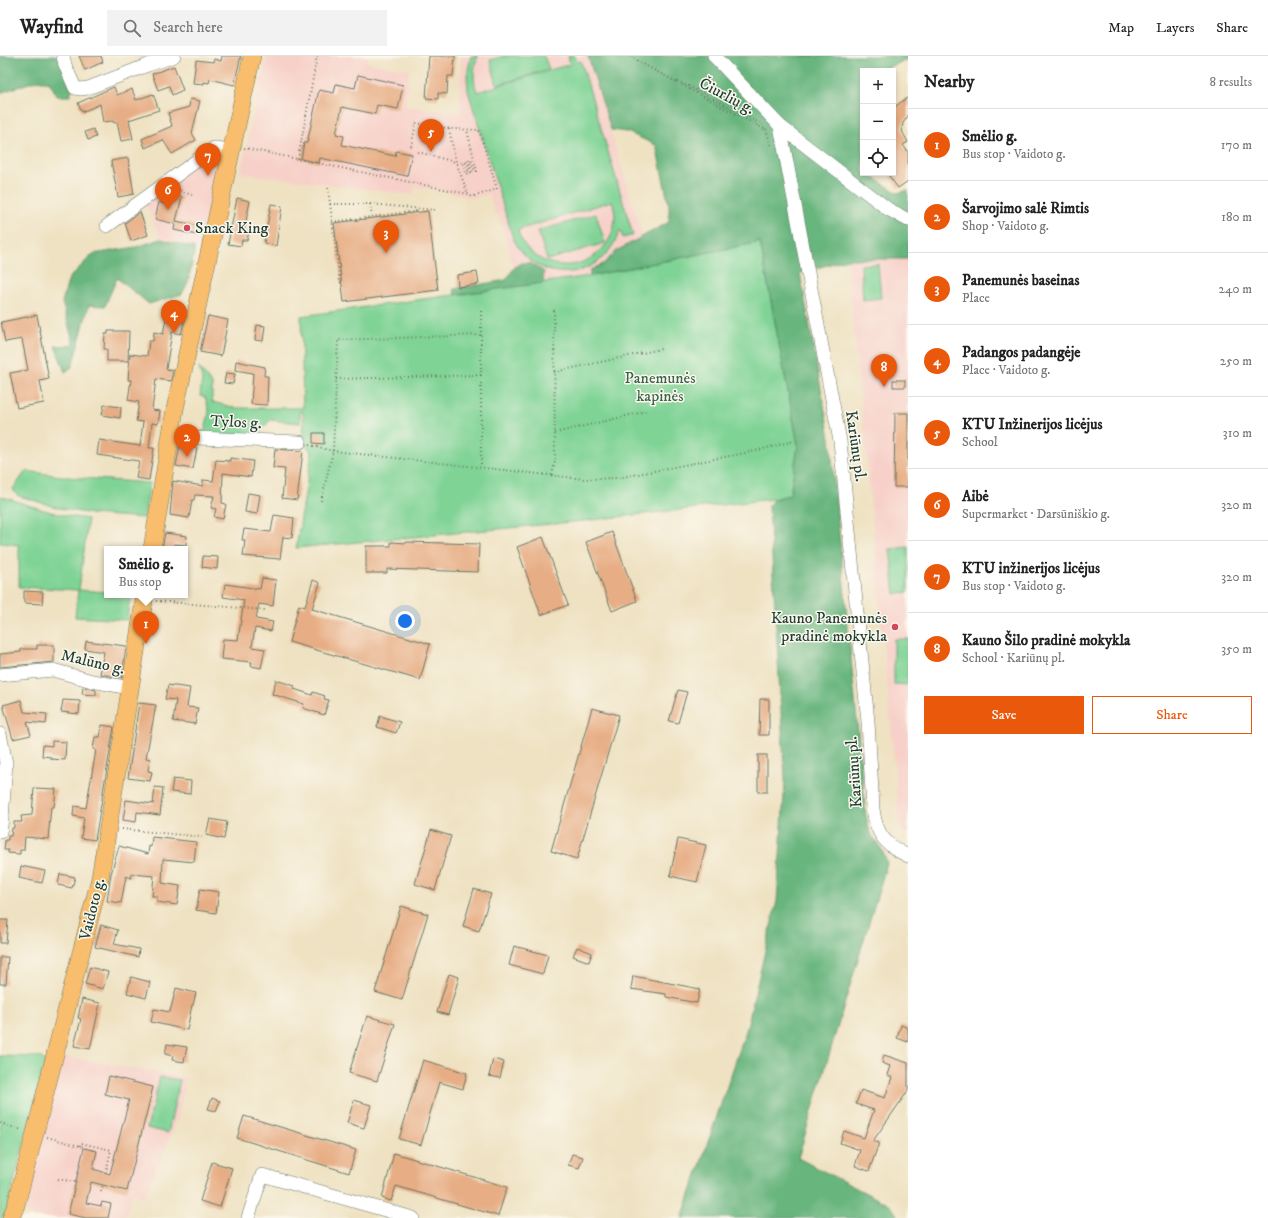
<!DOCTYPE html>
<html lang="en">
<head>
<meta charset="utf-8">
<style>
  :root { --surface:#fff; --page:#f2f2f2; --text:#222; --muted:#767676; --line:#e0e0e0; --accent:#ea580c }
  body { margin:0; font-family:"IM FELL DW Pica",serif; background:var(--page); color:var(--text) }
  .controls { position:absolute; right:12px; top:12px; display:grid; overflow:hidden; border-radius:0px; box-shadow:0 2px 6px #0003 }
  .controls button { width:36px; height:36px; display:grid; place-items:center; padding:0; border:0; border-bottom:1px solid var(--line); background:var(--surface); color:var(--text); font:20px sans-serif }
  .you { position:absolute; left:405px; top:565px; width:14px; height:14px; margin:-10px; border:3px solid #fff; border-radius:50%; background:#1a73e8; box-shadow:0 0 0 6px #1a73e833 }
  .badge { display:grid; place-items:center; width:26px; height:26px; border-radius:50%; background:var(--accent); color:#fff; font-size:13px; font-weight:700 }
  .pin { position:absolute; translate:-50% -33px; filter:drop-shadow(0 1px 2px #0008) }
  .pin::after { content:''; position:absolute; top:21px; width:14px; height:12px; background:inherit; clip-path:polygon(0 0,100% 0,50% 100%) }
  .popup { position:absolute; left:104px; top:490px; width:84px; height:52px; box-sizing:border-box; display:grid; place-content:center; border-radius:0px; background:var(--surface); filter:drop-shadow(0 1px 3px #0005); font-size:13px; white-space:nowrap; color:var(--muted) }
  .popup b { font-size:15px; color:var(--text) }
  .popup::after { content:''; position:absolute; left:50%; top:100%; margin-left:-8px; border:8px solid transparent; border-top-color:var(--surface) }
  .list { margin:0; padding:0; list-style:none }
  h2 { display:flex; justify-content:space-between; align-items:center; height:52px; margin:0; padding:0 16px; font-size:17px }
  h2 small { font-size:13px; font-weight:400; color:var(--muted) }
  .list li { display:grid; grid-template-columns:26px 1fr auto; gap:12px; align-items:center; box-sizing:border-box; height:72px; padding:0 16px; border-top:1px solid var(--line) }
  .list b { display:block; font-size:15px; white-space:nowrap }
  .list p { margin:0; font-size:13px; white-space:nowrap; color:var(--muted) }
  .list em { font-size:13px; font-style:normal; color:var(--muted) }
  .actions { display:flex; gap:8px; padding:12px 16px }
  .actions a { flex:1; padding:9px 0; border:1px solid var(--accent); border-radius:0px; text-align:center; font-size:14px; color:var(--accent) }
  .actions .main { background:var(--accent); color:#fff }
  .icon { flex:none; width:22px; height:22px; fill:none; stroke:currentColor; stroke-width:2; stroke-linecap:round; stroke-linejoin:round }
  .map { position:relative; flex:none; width:908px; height:1162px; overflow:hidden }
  header { display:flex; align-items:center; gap:24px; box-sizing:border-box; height:56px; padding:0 20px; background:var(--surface); border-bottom:1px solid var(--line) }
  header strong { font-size:19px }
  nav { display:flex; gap:22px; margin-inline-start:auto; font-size:14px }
  .search { width:280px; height:36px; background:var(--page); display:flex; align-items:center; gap:10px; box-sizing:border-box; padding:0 14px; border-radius:0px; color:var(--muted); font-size:15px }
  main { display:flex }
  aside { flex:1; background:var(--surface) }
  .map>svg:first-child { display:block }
  .built { fill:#f7d1c9 }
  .green { fill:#7fd395; stroke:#4f8864; fill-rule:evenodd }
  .forest { fill:#67b57e; stroke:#437959 }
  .building { fill:#e7ad84 }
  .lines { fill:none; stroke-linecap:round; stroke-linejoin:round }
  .minor-casing { stroke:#687766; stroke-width:14 }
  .major-casing { stroke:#687766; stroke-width:18 }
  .path { stroke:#687766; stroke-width:2; stroke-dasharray:1 3; stroke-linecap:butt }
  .minor { stroke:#fff; stroke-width:13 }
  .major { stroke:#f9be6d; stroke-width:17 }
  .poi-dot { fill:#d1495b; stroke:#fbf7ec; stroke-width:1.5 }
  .labels { text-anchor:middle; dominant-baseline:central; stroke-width:3; stroke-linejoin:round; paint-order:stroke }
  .street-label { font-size:16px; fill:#1f3d34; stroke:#fbf7ec }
  .poi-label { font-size:16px; fill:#1f3d34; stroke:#fbf7ec; text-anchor:start }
  .park-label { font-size:16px; fill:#37624c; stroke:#fbf7ec }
</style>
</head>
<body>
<header>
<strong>Wayfind</strong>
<div class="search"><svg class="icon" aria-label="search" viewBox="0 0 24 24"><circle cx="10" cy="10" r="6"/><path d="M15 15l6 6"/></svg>Search here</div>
<nav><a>Map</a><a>Layers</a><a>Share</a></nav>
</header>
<main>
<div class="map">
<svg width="908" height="1162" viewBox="0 0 908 1162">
  <rect width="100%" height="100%" fill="#fbf7ec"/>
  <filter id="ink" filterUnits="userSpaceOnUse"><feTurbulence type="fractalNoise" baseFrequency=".025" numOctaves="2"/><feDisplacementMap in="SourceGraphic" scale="8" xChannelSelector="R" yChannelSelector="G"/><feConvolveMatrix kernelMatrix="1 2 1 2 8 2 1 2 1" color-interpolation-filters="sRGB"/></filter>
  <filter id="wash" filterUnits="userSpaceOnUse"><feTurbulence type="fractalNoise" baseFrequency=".012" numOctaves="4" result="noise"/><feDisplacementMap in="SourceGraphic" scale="16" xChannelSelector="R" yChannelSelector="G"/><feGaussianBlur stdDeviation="0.9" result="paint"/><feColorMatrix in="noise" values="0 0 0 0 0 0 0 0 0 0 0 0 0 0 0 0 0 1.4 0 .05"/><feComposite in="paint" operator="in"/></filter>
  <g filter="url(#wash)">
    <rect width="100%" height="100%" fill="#efe2c2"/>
    <!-- built -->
    <g class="built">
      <path d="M267 0H367L368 7 410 14 405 50 460 57 461 0H588L643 181 618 194 603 208 590 214V220L543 227 544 216 522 207 514 212 498 158H495L489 138 470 143 466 140 415 130 413 139 240 117Z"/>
      <path d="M227 82 218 107 211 131 212 149 202 191 195 192 161 183 142 139 213 86 220 85Z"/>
      <path d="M908 203V784L899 765 872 460 847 204Z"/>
      <path d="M63 1000 186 1022 178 1063 144 1141 131 1138 128 1155 124 1162H44L24 1156Z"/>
    </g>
    <!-- green -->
    <g class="green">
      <path d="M471 0H478C473 12 473 24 477 36L570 8 568 0H575L577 6 581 5 633 179 623 182 620 174C603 226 537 232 513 182L468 35 467 19ZM612 145C628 193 570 229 532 197 525 191 520 183 518 174Z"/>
      <path d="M504 0H544L549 13 497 29 490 4Z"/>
      <path d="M596 158 605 187 547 204 538 175Z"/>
      <path d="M760 186 798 389 790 439 773 443 583 465 296 492 312 396 304 387 303 356H300V367L270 364 256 380 201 379 202 375H205L209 355 205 341 200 340 202 323 199 312 212 328V346L236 352H303L301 260 590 220Z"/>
      <path d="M878 208 881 242 863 244 861 209Z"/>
      <path d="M26 415 68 421 150 427 144 462 91 458 59 452 19 440 16 438 13 433Z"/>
      <path d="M0 440C29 449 57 460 88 463L79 534 107 536V539H130L127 564 75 561 78 534 19 531V489L0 487Z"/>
      <path d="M908 491V536L895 538 890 493Z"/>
      <path d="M894 583H908V629L894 628Z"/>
      <path d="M0 1000 40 1001 45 1005 7 1153 3 1162H0Z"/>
      <path d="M160 1021 180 1024 168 1077 147 1072Z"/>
    </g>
    <!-- forest -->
    <g class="forest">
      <path d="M0 0H60L72 34 70 40H57L50 27 38 24 0 37Z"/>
      <path d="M588 0H908V3L889 11 885 15H863V34L862 35 863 51V117H868L869 119 898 137 908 134V203H847L800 217 830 382 866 760 870 777 882 794 887 807 798 1102 891 1150 899 1162H682L746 975 777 845 785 724 769 450 773 443 790 439 798 389 760 186 590 220V214L603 208 618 194 669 166V150L656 89 627 76 611 74Z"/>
      <path d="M161 183 195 192 188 226 182 238 149 248 117 222 105 250 89 249 72 311 65 316 55 290 74 289 62 246 69 222 93 198 136 191Z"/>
      <path d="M522 207H530L544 216 543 227 455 239 454 233 506 224 514 212Z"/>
    </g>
    <g id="blocks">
      <!-- building -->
      <g class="building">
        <path d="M79 0H101L103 6 85 14Z"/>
        <path d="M222 0H241L234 29 210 23 209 27 204 26V28L193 27 196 4 213 6 214 3 221 5Z"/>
        <path d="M429 0H455L453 20H448L447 38 438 37V43L426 42Z"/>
        <path d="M174 10 183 34 172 39 169 30 158 34 152 18Z"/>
        <path d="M358 19 403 29 398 53 377 49 375 58 342 51 336 78 344 80 342 89 395 100 396 95 412 98 407 120 320 102 319 107 301 103 304 87H307L319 34 334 37 336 28 355 32Z"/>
        <path d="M114 31 117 39 132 33 136 44 153 38 159 54 129 64 133 83 121 85 117 66 114 67 113 65 103 66 100 48 82 56 78 47Z"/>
        <path d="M908 41V60L903 67 902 72 903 77 908 86 903 89 908 96V125L898 132 889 120 893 117V52Z"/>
        <path d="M190 43 200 45 192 77 196 84 172 98 163 84 145 92 142 83 172 70 168 57 189 51Z"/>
        <path d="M93 73 96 81 88 84 85 76Z"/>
        <path d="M128 102 134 138 118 141 111 105Z"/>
        <path d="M168 138 182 141 176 165 199 170 197 179 174 174 175 168 155 163 159 146 165 148Z"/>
        <path d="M237 142 250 145 244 175 249 176 247 184H242L241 190 228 188Z"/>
        <path d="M271 148 282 150 276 190 264 187Z"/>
        <path d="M428 155 438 234 344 246 334 167Z"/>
        <path d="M140 156 148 179 131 185 125 167Z"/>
        <path d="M477 216 479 228 458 231 457 219Z"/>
        <path d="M167 257 185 260 181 278 172 276 166 313 173 314 171 325 156 323 152 354 160 355 158 368 152 367 149 392H154L149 424 136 422 139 405 97 399 99 384 140 390 143 366 136 365 139 346 128 344 131 324H128L130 298 147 300 149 285H153L154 276 163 278Z"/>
        <path d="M37 259 49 323 40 325 44 347 17 352 10 317 28 314 22 283 5 286 1 266Z"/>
        <path d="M208 260 228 264 221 300 200 296Z"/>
        <path d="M257 269 265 270 263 285 255 284Z"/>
        <path d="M108 275H129L128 305H107V293H104L105 278H108Z"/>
        <path d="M236 305 265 311 264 320H268L267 349 251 348 253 317 235 314Z"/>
        <path d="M226 317 235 318 233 328 224 327Z"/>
        <rect x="893" y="324" width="12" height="7"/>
        <path d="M104 349 121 351 120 362 102 359Z"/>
        <path d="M895 357H908V431H894Z"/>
        <path d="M313 377H324V388L313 387Z"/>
        <path d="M180 389 197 392 193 413 176 410Z"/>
        <path d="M275 393 303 395 297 444 282 442 285 413 273 412Z"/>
        <path d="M230 402 253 405 251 421 223 417 222 447 226 448 223 463 214 461 216 453 211 452 214 440 195 439 194 444H192L189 462 170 459 173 425 203 430V424L213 425 216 404 230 405Z"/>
        <path d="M248 437 260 439 257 458 245 456Z"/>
        <path d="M274 459 294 462 292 482 283 481 280 503 243 500 245 484H242L244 473 271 476Z"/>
        <path d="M612 476 637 545 612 555 586 486Z"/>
        <path d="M165 477 187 480 186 489 174 488 173 493H162Z"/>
        <path d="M543 481 568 549 541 559 517 491Z"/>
        <path d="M391 486 407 487V486L479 488 478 516 387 513V517H366V490H391Z"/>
        <path d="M203 500 218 501 217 513 202 511Z"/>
        <path d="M262 522 276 524 273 550 259 548 256 563 273 566 271 575 255 572 252 591 265 593 261 612 251 610 252 606 221 603 223 583 238 584 244 544 223 541 225 528 260 533Z"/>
        <path d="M313 524 320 527 312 553 430 588 420 624 289 586 299 549 305 551Z"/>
        <path d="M24 535 43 536 42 548 24 547Z"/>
        <path d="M86 585 126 590 122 622 100 618 104 596 85 593Z"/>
        <path d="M37 589H54V606L0 611V598L21 596V593H37Z"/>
        <path d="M276 624 295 630 294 633 312 639 313 636 325 640 324 643 329 644 324 659 303 652 304 648 272 638Z"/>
        <path d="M168 629 190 632 187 651 198 652 195 668 173 665 176 644 165 643Z"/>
        <path d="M83 631 96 634V639L82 638Z"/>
        <path d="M678 634 687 636 678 667 669 665Z"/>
        <path d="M760 643H769V679H759Z"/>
        <path d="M21 644 24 656 47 658 46 668 27 666 31 679 13 683 3 649Z"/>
        <path d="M63 644 80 645 79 658 61 656Z"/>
        <path d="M139 647 156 649 146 702 150 703 148 715 152 716 150 725 128 722Z"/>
        <path d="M592 652 619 659 577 803 551 795Z"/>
        <path d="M380 660 400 666 396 677 377 671Z"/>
        <path d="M102 669 114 671 95 784 81 782 84 762 73 760 74 750 86 752 96 694 93 693 95 681H100Z"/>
        <path d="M52 685 66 686 65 704 51 703V701L42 700 43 689 52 690Z"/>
        <rect x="758" y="699" width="9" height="37"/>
        <path d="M173 723 191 725 190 738 171 736Z"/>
        <path d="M155 731 163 732 160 759 137 756 136 766 123 764 126 744 153 748Z"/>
        <path d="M34 732 56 733 54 751H51L48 783 25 781 24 794H20V798L8 797V794H4L5 784H8V780H11L12 772H14V766H22L21 760 32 759Z"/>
        <path d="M210 763 227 766 224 783 206 779Z"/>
        <path d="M431 774 451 780 435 834 415 828Z"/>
        <path d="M152 781 196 786 194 806 163 803 162 827 180 830 177 849 157 846V840H152L154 820 132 818 131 822 126 820 121 847 107 845 111 818 119 790 148 798 149 790 151 791Z"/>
        <path d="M678 783 706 789 697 826 670 820Z"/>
        <path d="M21 810 45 815 42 827 19 822Z"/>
        <path d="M60 818 75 821 72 832 58 829Z"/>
        <path d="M200 833 219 836 216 857 196 854Z"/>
        <path d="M474 833 491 838 479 875 463 870Z"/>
        <path d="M401 850 428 858 402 944 375 936Z"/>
        <path d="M0 864H8L6 887H0Z"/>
        <path d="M101 869 118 874 114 888 139 893 138 901 95 891Z"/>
        <path d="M514 890 548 899 543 918 509 909Z"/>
        <path d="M577 891 592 897 589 906 573 900Z"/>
        <path d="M0 901H8L6 928H0Z"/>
        <path d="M90 911 108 916 103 933 85 928Z"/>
        <path d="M449 918 459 921 448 959 437 956Z"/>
        <path d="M633 920 700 933 697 947 666 941V938L631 933Z"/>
        <path d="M131 921 150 926 146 942 127 937Z"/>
        <path d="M176 932 196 937 193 949H192L187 974 151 966 154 953 170 956Z"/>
        <path d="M82 943 100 947 90 993 74 990 81 963 78 962Z"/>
        <path d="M367 960 395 968 377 1025 349 1017Z"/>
        <path d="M901 969 908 972V986L897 982Z"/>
        <path d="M167 988 187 991 184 1006 172 1004 173 1000 165 998Z"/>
        <path d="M884 999 908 1007V1034L906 1039H905L873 1085 879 1087 869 1115 855 1110 860 1094 840 1087 844 1075 864 1082 874 1054 856 1048 861 1034 885 1042 892 1021 887 1019 890 1010 882 1007Z"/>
        <path d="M493 1003 504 1006 500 1022 489 1020Z"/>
        <path d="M423 1004 467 1017 463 1033 439 1026 421 1089 399 1083Z"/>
        <path d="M109 1020 153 1031 127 1135 91 1126 86 1147 101 1150 102 1146 111 1148 108 1162H86L68 1158 84 1092 97 1095 93 1113 110 1118 129 1044 105 1038Z"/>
        <path d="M212 1042 220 1045 216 1055 208 1053Z"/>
        <path d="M354 1044 371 1049 364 1072 347 1067Z"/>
        <path d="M244 1060 356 1094 349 1117 237 1082Z"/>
        <path d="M394 1097 507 1131 498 1160 396 1130 391 1145 382 1142Z"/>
        <path d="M572 1098 583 1101 579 1112 568 1109Z"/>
        <path d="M212 1106 232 1112 220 1151 200 1145Z"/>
      </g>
    </g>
  </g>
  <g filter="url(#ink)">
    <use href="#blocks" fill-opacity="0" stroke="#687766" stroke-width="1"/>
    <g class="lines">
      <defs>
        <g id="minor">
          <path d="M63 0 65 9 75 32 81 33 88 32 148 9 174 0"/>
          <path d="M714 0 780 70 888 153 908 164"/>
          <path d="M780 70 840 385 868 666 873 753C876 778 885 789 908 800"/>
          <path d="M107 170 214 92 232 94"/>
          <path d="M171 381 300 386"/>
          <path d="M0 619 53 614 92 625 130 632"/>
          <path d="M0 678 6 707 2 763 0 776"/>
          <path d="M248 1162 262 1119 413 1162"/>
        </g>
        <g id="major">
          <path d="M152 493 175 353 252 0"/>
          <path d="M11 1162 16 1149 35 1077 100 822 145 539"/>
        </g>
      </defs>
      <!-- minor casing -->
      <use href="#minor" class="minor-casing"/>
      <!-- major casing -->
      <use href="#major" class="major-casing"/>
      <!-- path -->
      <g class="path">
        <path d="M630 0 639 6 678 27"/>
        <path d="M677 26 689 30 763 69"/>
        <path d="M682 29 766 74"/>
        <path d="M449 73 456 106 468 138"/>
        <path d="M766 73 771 89"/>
        <path d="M244 92 468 138 472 141 497 133 479 74 453 73 416 67 411 91"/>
        <path d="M418 96 455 106"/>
        <path d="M298 103 317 0"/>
        <path d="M457 108 463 106 466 118 469 117 465 105H467L471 117 473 116 469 104 471 103 475 115H477L467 74"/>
        <path d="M177 132 183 136 192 139"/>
        <path d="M328 132 340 227 341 226"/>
        <path d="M330 148H370L435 154"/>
        <path d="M370 148 372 161"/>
        <path d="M332 166 416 155V152"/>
        <path d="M481 255V411"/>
        <path d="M554 316 661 293"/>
        <path d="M336 323 481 319"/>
        <path d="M555 377 647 355"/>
        <path d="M309 389 333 395 584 423 618 422 755 395 794 385"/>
        <path d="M552 419 555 405 554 252"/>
        <path d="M321 445 333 395 338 284 481 279"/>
        <path d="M156 545 265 554"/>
        <path d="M122 773 202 781"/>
        <path d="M0 1067 22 1074"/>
        <path d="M47 1081 83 1091"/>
        <path d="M80 1090 81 1087 111 1094 106 1116"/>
        <path d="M58 1123 76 1126"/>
        <path d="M101 1135 103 1129"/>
      </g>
      <!-- minor -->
      <use href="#minor" class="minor"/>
      <!-- major -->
      <use href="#major" class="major"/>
    </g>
  </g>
  <!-- markers -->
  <g class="poi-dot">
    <circle cx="187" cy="172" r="4"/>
    <circle cx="895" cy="571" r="4"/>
  </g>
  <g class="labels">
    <!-- street labels -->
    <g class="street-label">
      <text transform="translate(727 40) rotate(28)">Čiurlių g.</text>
      <text transform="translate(236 366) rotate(3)">Tylos g.</text>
      <text transform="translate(856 390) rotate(82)">Kariūnų pl.</text>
      <text transform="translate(93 606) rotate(13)">Malūno g.</text>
      <text transform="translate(854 716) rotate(-94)">Kariūnų pl.</text>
      <text transform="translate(92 853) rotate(-76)">Vaidoto g.</text>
    </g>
    <!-- poi labels -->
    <g class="poi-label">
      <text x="195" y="172">Snack King</text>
      <text x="887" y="562" text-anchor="end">Kauno Panemunės<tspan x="887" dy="18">pradinė mokykla</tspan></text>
    </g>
    <!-- park labels -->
    <g class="park-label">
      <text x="660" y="322">Panemunės<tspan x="660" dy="18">kapinės</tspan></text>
    </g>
  </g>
</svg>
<div class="controls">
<button>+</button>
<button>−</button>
<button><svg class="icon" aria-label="locate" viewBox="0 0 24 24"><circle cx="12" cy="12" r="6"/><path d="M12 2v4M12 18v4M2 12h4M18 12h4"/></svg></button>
</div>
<div class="you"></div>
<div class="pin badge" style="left:146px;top:588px">1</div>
<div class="popup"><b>Smėlio g.</b>Bus stop</div>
<div class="pin badge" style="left:187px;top:401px">2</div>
<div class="pin badge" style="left:386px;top:197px">3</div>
<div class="pin badge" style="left:174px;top:277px">4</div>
<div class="pin badge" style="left:431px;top:96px">5</div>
<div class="pin badge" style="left:168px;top:154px">6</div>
<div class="pin badge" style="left:208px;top:120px">7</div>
<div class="pin badge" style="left:884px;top:331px">8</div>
</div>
<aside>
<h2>Nearby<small>8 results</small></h2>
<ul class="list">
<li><span class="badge">1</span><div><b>Smėlio g.</b><p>Bus stop · Vaidoto g.</p></div><em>170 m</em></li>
<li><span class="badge">2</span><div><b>Šarvojimo salė Rimtis</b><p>Shop · Vaidoto g.</p></div><em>180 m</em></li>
<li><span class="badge">3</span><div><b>Panemunės baseinas</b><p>Place</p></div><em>240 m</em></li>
<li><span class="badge">4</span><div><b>Padangos padangėje</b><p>Place · Vaidoto g.</p></div><em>250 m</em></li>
<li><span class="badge">5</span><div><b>KTU Inžinerijos licėjus</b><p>School</p></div><em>310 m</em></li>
<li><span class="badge">6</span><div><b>Aibė</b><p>Supermarket · Darsūniškio g.</p></div><em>320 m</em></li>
<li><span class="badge">7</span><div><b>KTU inžinerijos licėjus</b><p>Bus stop · Vaidoto g.</p></div><em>320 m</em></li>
<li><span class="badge">8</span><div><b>Kauno Šilo pradinė mokykla</b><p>School · Kariūnų pl.</p></div><em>350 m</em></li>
</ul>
<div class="actions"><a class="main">Save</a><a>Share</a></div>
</aside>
</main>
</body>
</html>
